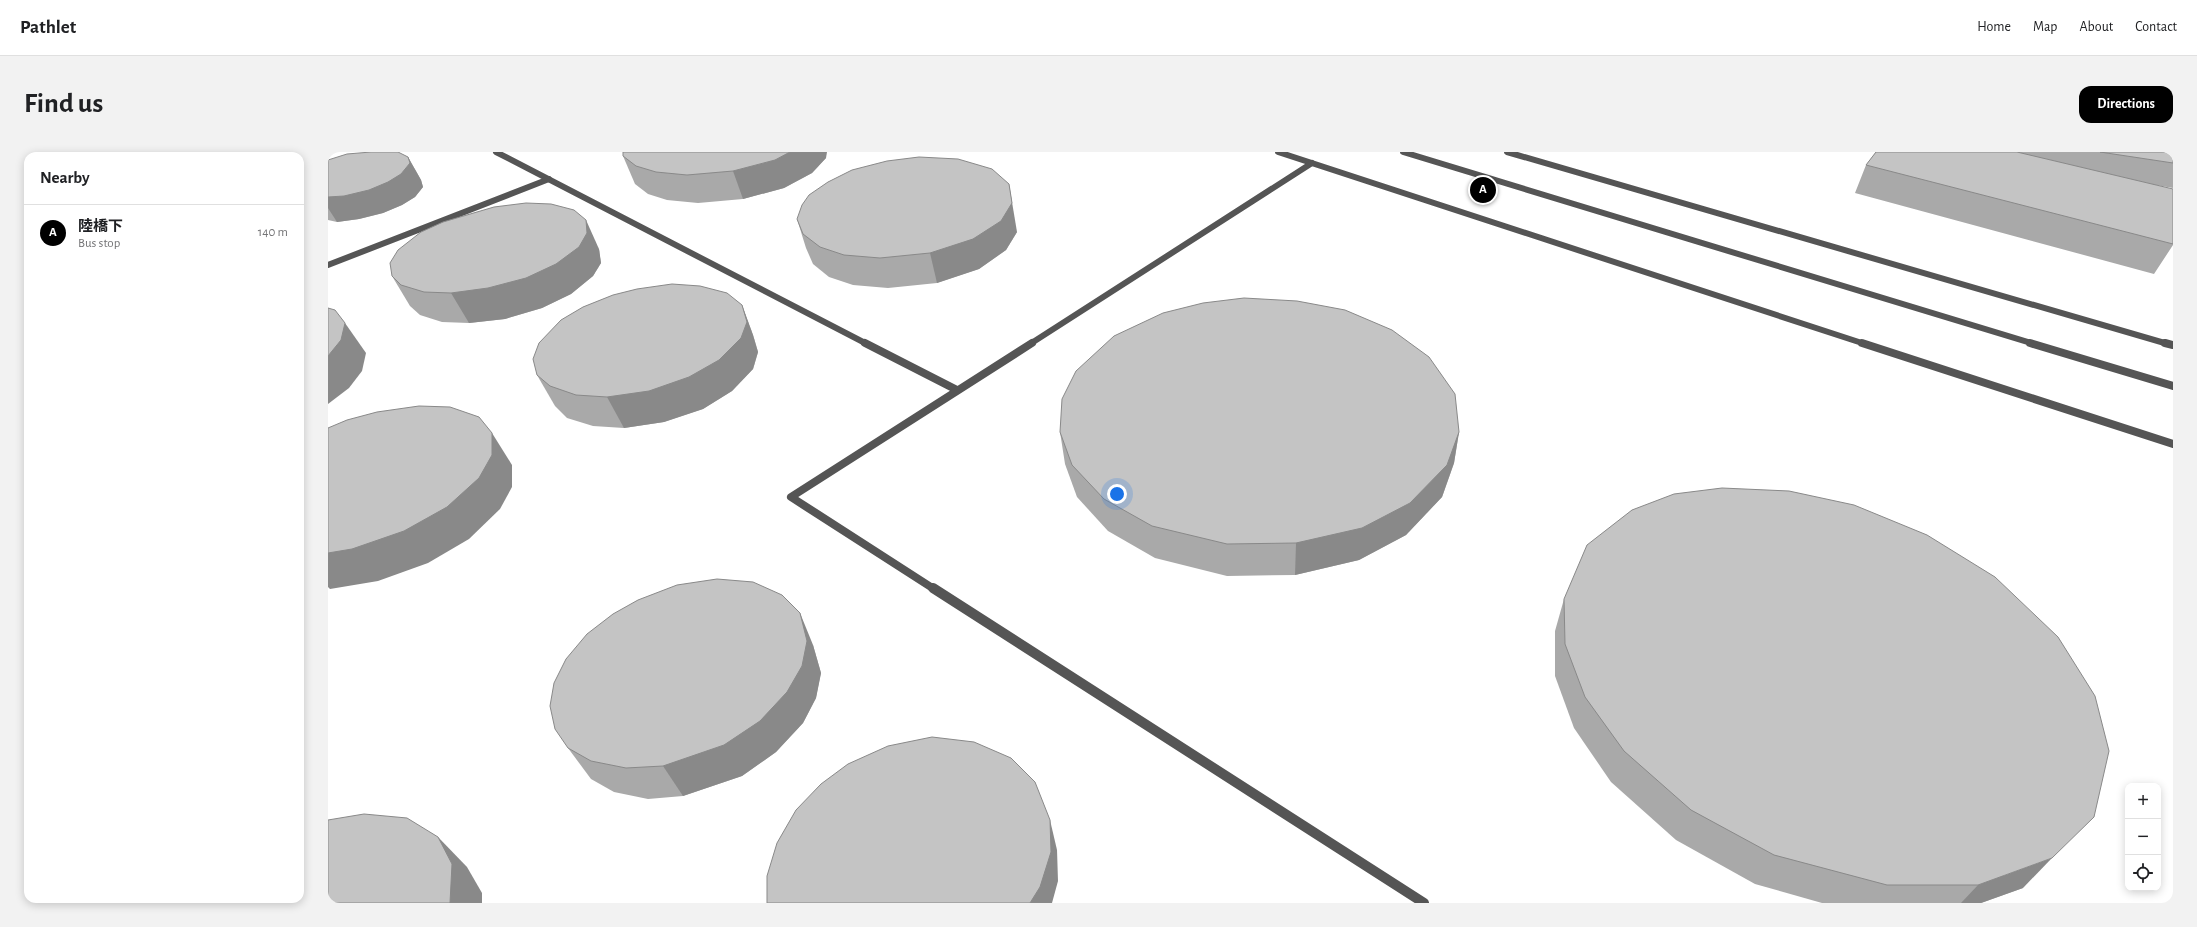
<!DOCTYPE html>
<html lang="en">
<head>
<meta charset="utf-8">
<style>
  :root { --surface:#fff; --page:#f2f2f2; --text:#202124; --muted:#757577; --line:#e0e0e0; --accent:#000 }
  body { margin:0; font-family:"Alegreya Sans","Noto Sans JP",sans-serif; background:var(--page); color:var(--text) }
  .controls { position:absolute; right:12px; bottom:12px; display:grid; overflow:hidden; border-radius:8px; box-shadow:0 2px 10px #0003 }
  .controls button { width:36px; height:36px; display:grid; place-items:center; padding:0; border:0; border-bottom:1px solid var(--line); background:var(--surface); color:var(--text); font:20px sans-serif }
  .you { position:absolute; left:789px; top:342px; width:14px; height:14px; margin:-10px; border:3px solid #fff; border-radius:50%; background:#1a73e8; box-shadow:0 0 0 6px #1a73e833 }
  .badge { display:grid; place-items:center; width:26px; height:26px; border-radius:50%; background:var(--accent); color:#fff; font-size:13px; font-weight:700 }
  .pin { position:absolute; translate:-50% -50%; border:2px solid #fff; box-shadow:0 1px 4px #0006 }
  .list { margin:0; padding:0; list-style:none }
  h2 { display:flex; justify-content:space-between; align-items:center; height:52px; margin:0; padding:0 16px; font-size:17px }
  h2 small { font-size:13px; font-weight:400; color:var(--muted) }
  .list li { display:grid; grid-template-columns:26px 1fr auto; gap:12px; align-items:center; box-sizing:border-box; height:56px; padding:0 16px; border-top:1px solid var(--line) }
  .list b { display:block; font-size:15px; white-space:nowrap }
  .list p { margin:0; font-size:13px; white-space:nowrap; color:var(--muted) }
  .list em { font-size:13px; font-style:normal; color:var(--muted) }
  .icon { flex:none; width:22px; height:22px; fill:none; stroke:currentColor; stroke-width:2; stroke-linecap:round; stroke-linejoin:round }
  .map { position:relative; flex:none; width:1845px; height:751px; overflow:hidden; border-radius:12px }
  header { display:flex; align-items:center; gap:24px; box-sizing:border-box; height:56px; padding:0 20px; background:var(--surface); border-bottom:1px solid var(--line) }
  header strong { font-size:19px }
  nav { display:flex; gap:22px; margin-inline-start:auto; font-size:14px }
  .intro { display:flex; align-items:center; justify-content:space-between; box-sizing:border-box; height:96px; padding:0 24px }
  h1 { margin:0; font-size:28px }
  .button { padding:10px 18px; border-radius:12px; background:var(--accent); color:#fff; font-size:14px; font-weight:700 }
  main { display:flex; gap:24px; padding:0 24px }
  aside { flex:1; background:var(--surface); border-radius:12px; box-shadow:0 2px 10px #0003 }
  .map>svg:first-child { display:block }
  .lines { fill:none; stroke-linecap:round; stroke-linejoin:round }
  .service-far2 { stroke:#555; stroke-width:6 }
  .service-far1 { stroke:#555; stroke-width:8 }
  .service { stroke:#555; stroke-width:10 }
  .tertiary-far1 { stroke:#555; stroke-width:6 }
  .tertiary { stroke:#555; stroke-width:8 }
  .wall { fill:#a9a9a9 }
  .shaded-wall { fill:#898989 }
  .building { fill:#c4c4c4; stroke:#898989 }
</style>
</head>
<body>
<header>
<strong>Pathlet</strong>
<nav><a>Home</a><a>Map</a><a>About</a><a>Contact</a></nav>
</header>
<div class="intro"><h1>Find us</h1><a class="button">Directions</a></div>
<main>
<aside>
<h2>Nearby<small></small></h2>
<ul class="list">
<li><span class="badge">A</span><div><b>陸橋下</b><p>Bus stop</p></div><em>140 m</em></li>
</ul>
</aside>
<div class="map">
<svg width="1845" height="751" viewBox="0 0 1845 751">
  <rect width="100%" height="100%" fill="#fff"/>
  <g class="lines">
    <!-- service-far2 -->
    <g class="service-far2">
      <path d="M168 0 539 192"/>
      <path d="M950 0 1537 192"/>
      <path d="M0 1 2 0"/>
      <path d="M0 113 221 27"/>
      <path d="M702 192 984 11"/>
    </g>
    <!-- service-far1 -->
    <g class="service-far1">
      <path d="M537 191 629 238"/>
      <path d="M1534 191 1845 292"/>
      <path d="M606 437 463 345 704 191"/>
    </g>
    <!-- service -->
    <path class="service" d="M605 436 1096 751"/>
    <!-- tertiary-far1 -->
    <g class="tertiary-far1">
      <path d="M1075 0 1706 192"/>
      <path d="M1179 0 1840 192"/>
    </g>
    <!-- tertiary -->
    <g class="tertiary">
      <path d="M1702 191 1845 234"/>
      <path d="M1837 191 1845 193"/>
    </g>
  </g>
  <!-- wall -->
  <g class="wall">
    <path d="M1548 0H1845V36L1828 33 1845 93 1826 122 1527 41 1538 13Z"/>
    <path d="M295 4 498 6 484 21 456 36 415 47 370 51 339 48 320 42 307 32Z"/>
    <path d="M80 5 93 28 95 35 87 45 74 53 55 61 31 67 9 70 0 68V8Z"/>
    <path d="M469 67 689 80 678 98 651 117 609 131 560 136 525 133 501 125 485 112 478 96Z"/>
    <path d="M271 97 273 111 265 124 243 142 214 156 177 167 141 171 114 170 92 163 82 154 64 124Z"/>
    <path d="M414 153 425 183 430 200 425 217 404 239 375 257 336 270 296 276 265 274 239 266 227 254 209 223Z"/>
    <path d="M732 280H1131L1126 311 1114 345 1078 383 1031 408 967 423 899 424 827 406 780 379 749 345 737 312Z"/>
    <path d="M1236 447 1695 736 1653 751H1494L1427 732 1348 688 1283 630 1246 576 1227 524V479Z"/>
    <path d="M485 493 493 521 488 546 475 571 448 600 414 624 355 644 320 647 286 640 263 627 240 596Z"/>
  </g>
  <!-- shaded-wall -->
  <g class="shaded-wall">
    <path d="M462 0H499L498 6 484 21 456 36 415 47 405 19Z"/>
    <path d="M80 5 93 28 95 35 87 45 74 53 55 61 31 67 9 70 0 56V45Z"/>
    <path d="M681 32 689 80 678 98 651 117 609 131 602 101Z"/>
    <path d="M258 68 271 97 273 111 265 124 243 142 214 156 177 167 141 171 123 141Z"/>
    <path d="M414 153 425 183 430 200 425 217 404 239 375 257 336 270 296 276 279 245Z"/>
    <path d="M17 171 38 201 34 219 21 236 0 252V204Z"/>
    <path d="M1131 280 1126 311 1114 345 1078 383 1031 408 967 423 968 391Z"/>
    <path d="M164 281 184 313V335L172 357 141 387 100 411 50 429 2 437 0 435V401Z"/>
    <path d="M472 461 485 493 493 521 488 546 475 571 448 600 414 624 355 644 335 614Z"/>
    <path d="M722 668 729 698 730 729 724 751H702Z"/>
    <path d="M110 685 139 715 154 741V751H122Z"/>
    <path d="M1724 706 1695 736 1653 751H1633L1650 733Z"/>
  </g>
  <!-- building -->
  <g class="building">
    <path d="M43 0H70L80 5 82 11 73 22 60 30 41 38 16 44 0 45V8L19 2Z"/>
    <path d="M295 0H462L447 8 405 19 359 23 328 20 308 14 295 4Z"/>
    <path d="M1548 0H1689L1845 37V92L1538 13Z"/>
    <path d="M1772 0H1845V11Z"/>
    <path d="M591 5 630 7 664 17 681 32 684 51 673 69 645 87 602 101 552 106 516 103 492 95 475 82 469 67 474 53 481 43 500 30 524 18 559 9Z"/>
    <path d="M198 51 223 52 246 58 258 68 259 81 251 95 228 112 198 126 160 136 123 141 96 140 73 133 64 124 62 111 70 98 93 80 115 70 166 55Z"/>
    <path d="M344 132 372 134 399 141 414 153 419 170 413 186 391 208 361 225 321 239 279 245 248 243 222 234 209 223 205 207 211 191 233 168 255 155 285 143 309 137Z"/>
    <path d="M916 146 969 149 1017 158 1064 178 1101 205 1127 242 1131 280 1119 313 1082 351 1034 376 968 391 899 392 824 374 776 347 744 313 732 280 734 247 748 219 786 184 835 161 875 151Z"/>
    <path d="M0 156 7 158 17 171 13 188 0 204Z"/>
    <path d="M91 254 122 255 151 265 164 281V303L151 326 119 355 76 379 24 397 0 401V276L19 268 49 260Z"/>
    <path d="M1394 336 1461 339 1526 353 1599 383 1667 425 1730 485 1767 544 1781 599 1766 665 1724 706 1650 733H1559L1446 703 1363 658 1296 599 1257 545 1237 492 1236 447 1259 393 1304 358 1346 342Z"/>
    <path d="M389 427 425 430 454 443 472 461 479 489 474 514 459 540 432 569 396 593 335 614 298 616 263 609 240 596 227 577 222 554 226 531 238 507 259 482 285 462 310 448 349 433Z"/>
    <path d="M604 585 646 590 683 606 707 630 722 668 723 700 712 735 702 751H439V724L449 691 468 658 493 632 520 612 560 594Z"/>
    <path d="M36 662 79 666 110 685 124 712 122 751H0V668Z"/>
  </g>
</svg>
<div class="controls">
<button>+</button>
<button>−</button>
<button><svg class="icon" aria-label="locate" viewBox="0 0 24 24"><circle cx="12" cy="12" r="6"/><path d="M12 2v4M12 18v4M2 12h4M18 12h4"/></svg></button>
</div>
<div class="you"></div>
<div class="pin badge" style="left:1155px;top:38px">A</div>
</div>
</main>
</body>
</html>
